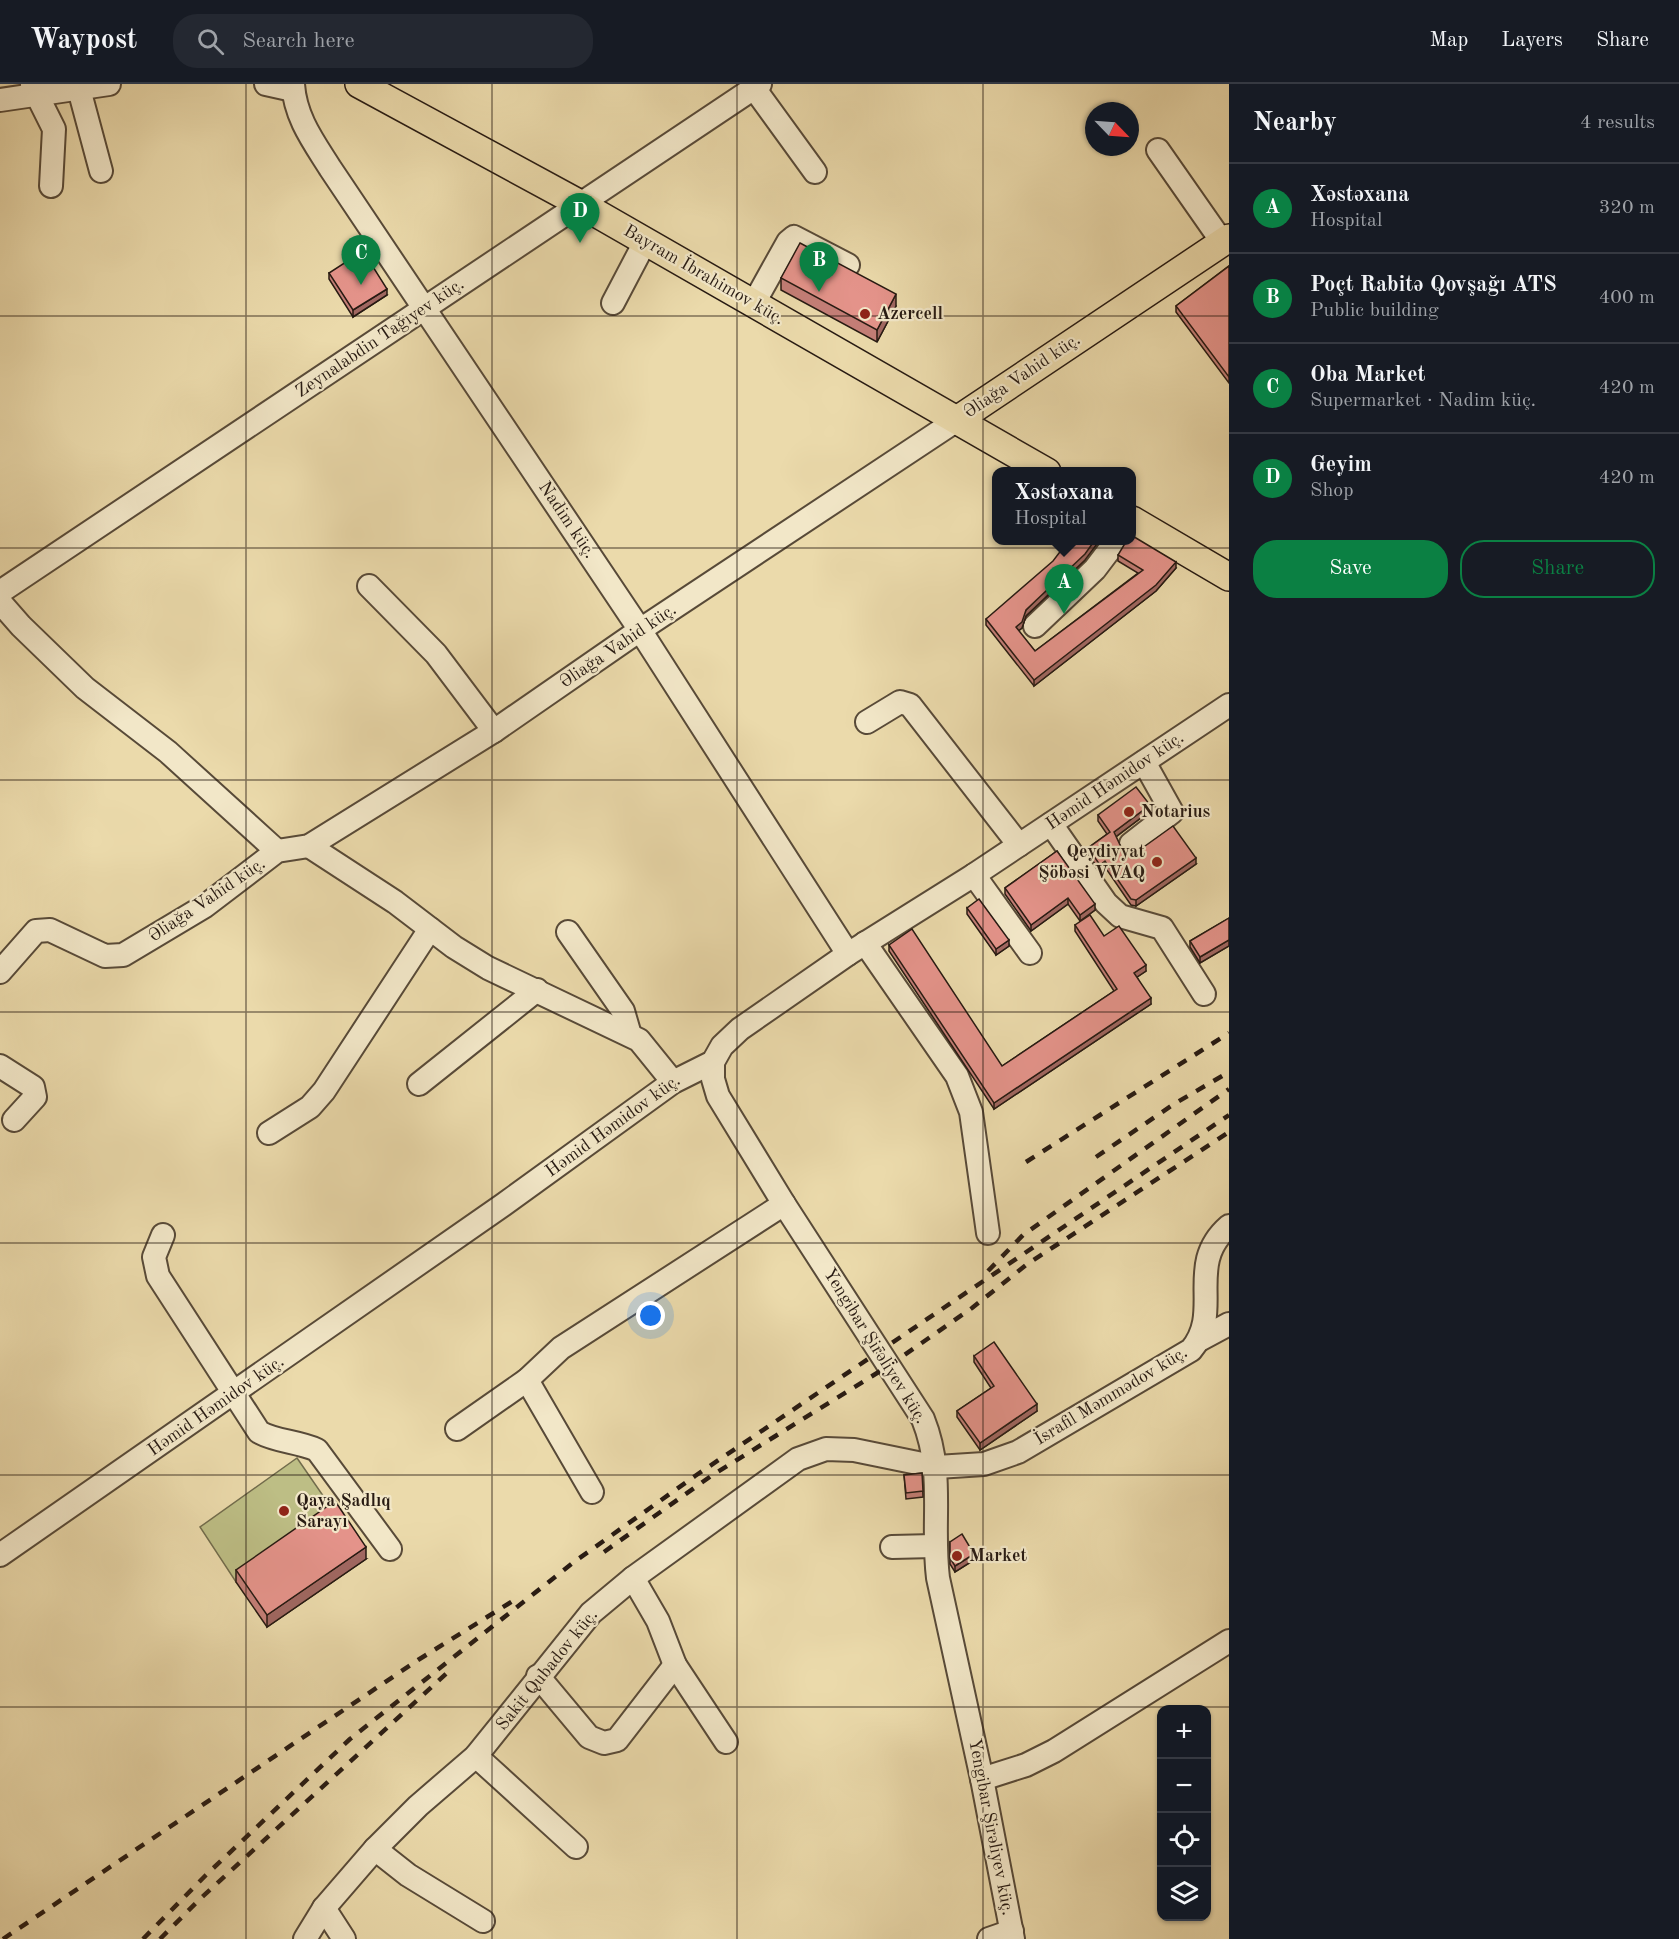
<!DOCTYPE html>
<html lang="en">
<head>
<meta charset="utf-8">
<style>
  :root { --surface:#171b24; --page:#242831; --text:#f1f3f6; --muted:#9ea1a6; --line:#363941; --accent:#0b8043 }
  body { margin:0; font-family:"Old Standard TT",serif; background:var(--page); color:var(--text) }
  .controls { position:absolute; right:18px; bottom:18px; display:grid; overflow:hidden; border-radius:12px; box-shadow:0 2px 4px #0004 }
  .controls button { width:54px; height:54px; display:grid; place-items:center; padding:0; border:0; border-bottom:2px solid var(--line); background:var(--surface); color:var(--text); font:30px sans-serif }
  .compass { position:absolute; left:1085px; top:18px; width:54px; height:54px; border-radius:50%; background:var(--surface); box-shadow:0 2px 4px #0004; rotate:115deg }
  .you { position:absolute; left:651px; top:1232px; width:21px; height:21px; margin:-15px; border:4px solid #fff; border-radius:50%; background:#1a73e8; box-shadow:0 0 0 9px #1a73e833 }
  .badge { display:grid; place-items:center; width:39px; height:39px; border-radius:50%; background:var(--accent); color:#fff; font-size:20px; font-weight:700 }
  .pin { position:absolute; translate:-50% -50px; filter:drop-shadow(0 2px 3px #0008) }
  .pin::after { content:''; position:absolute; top:32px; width:21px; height:18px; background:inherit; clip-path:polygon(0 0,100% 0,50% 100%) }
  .popup { position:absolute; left:992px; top:383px; width:144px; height:78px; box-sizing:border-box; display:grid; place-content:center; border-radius:12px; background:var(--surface); filter:drop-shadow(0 2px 4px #0005); font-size:20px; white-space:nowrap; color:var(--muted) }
  .popup b { font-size:22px; color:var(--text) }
  .popup::after { content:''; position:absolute; left:50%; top:100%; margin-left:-12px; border:12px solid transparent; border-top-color:var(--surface) }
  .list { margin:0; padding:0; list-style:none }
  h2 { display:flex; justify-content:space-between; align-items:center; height:78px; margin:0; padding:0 24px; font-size:26px }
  h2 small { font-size:20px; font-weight:400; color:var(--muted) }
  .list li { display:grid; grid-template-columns:39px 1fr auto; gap:18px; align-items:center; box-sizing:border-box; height:90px; padding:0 24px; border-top:2px solid var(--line) }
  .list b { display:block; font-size:22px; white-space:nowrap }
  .list p { margin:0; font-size:20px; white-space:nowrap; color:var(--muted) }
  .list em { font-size:20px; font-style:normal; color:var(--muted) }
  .actions { display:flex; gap:12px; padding:18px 24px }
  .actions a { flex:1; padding:14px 0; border:2px solid var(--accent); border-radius:24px; text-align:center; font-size:21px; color:var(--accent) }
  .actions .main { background:var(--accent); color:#fff }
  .icon { flex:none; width:33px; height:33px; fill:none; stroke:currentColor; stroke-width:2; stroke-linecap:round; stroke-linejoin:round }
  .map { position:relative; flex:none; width:1229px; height:1855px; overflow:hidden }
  header { display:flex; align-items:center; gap:36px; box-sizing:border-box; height:84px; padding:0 30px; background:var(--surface); border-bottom:2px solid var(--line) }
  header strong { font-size:28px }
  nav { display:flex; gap:33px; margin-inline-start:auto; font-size:21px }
  .search { width:420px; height:54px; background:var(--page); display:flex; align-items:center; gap:15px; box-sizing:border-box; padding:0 21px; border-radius:24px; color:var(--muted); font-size:22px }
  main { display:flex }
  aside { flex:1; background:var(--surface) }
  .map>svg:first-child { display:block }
  .green { fill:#bdbe85; stroke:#726c4c; stroke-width:1.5 }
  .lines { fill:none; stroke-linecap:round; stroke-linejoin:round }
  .minor-casing { stroke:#584a38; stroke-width:26 }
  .major-casing { stroke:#271a12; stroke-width:30 }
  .minor { stroke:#f2e7c8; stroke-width:22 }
  .major { stroke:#ebdaab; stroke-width:27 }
  .rail { stroke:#271a12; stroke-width:4.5; stroke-dasharray:10 10; stroke-linecap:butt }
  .wall { fill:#c47e77; stroke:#271a12; stroke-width:1.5 }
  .shaded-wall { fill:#a06761; stroke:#271a12; stroke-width:1.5 }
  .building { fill:#e4938a; stroke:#271a12; stroke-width:1.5 }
  .grid { fill:none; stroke:#271a12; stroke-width:1.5; stroke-opacity:0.55 }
  .poi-dot { fill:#8f2418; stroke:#f2e7c8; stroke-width:2 }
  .labels { text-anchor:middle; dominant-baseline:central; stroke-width:4.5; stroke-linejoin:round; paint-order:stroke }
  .street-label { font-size:18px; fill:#271a12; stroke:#f2e7c8 }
  .poi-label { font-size:18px; font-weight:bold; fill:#271a12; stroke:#f2e7c8; text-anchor:start }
</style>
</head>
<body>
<header>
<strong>Waypost</strong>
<div class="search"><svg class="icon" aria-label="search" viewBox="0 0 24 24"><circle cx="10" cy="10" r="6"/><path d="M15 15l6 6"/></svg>Search here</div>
<nav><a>Map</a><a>Layers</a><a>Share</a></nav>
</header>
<main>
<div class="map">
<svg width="1229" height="1855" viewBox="0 0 1229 1855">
  <rect width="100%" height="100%" fill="#ebdaab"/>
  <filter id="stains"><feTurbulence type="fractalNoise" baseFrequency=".00333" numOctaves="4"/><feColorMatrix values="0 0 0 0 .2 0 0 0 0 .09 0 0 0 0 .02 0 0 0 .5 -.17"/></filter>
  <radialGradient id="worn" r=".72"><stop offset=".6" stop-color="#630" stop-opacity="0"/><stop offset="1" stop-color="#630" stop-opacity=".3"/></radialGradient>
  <!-- green -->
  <path class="green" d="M297 1374 335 1429 236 1498 200 1443Z"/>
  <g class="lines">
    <defs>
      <g id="minor">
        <path d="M266 0 293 6"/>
        <path d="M293 0C295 33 313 57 330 84L640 546 848 870"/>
        <path d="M32 1 54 45 51 102"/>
        <path d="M754 4 815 88"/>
        <path d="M79 5 101 87"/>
        <path d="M0 16 109 0"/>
        <path d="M1158 66 1223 159"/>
        <path d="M613 219 645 158"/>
        <path d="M754 219 788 158 794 153 848 181"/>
        <path d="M369 502 436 570 494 647"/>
        <path d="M0 508 760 0"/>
        <path d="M0 518 21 542 85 604 168 668 277 767"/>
        <path d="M1035 542 1095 485 1117 456"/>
        <path d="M867 638 900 618 910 621 1019 761"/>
        <path d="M1051 740 1106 819 1120 832 1162 844 1204 910"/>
        <path d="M1131 760 1172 728 1144 678"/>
        <path d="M309 762 395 818 454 863 488 884 639 956 673 998"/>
        <path d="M974 791 1030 869"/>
        <path d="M568 848 623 927 630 951"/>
        <path d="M865 859 957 992 971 1028 988 1149"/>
        <path d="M0 888 36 847 50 846 105 872 123 871 205 822 277 767 309 762 494 647 640 546 957 336"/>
        <path d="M713 978V995L718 1012 784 1120 923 1335C945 1390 931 1437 938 1494L982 1695 1013 1855"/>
        <path d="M0 982 33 1003 35 1013 14 1036"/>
        <path d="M419 1000 537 906"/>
        <path d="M269 1049 310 1023 324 1007 430 845"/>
        <path d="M163 1151 154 1173 158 1192 259 1348C277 1358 297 1357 317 1366L390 1465"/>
        <path d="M1201 1255 1229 1240"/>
        <path d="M527 1296 592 1408"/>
        <path d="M457 1345 527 1296 561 1264 784 1120"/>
        <path d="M892 1463 934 1462"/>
        <path d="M0 1471 503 1121 673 998 713 978 722 962 740 945 848 870 974 791 1229 621"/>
        <path d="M633 1494 658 1537 675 1581 726 1658"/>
        <path d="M538 1592 589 1653 604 1659 617 1656 675 1581"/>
        <path d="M476 1672 576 1763"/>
        <path d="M982 1695 1026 1681 1054 1667 1229 1557"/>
        <path d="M375 1765 408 1791 483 1837"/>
        <path d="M324 1824 344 1855"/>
        <path d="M305 1855 324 1824 375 1765 418 1722 476 1672 591 1529 633 1494 798 1375 826 1365 854 1366 937 1383 984 1380 1018 1368 1191 1266C1224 1227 1184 1181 1229 1142"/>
        <path d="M989 1855 1012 1847"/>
      </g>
      <g id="major">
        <path d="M359 0 582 121 1047 388"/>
        <path d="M957 336 1229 154"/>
        <path d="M1132 436 1229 493"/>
      </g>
    </defs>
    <!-- minor casing -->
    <use href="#minor" class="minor-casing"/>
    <!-- major casing -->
    <use href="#major" class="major-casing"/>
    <!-- minor -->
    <use href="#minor" class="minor"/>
    <!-- major -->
    <use href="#major" class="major"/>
    <!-- rail -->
    <g class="rail">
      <path d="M1096 1073 1174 1020 1229 988"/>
      <path d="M1026 1078 1229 949"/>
      <path d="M988 1187 1023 1151 1229 1005"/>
      <path d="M604 1468 711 1392 890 1281 972 1224 1026 1181 1229 1048"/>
      <path d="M3 1855 418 1576 516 1515"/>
      <path d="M143 1855 206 1791 350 1655 574 1478 695 1392 1229 1031"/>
      <path d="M160 1855 200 1815 448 1588"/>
    </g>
  </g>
  <!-- wall -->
  <g class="wall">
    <path d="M1229 182V299L1176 228V222Z"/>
    <path d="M329 189 387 211 353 233 329 195Z"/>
    <path d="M781 194 896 222 877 258 781 206Z"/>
    <path d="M1118 471 1176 484 1156 507 1034 602 986 541V535L1085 476 1026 532 1022 544 1018 547 1035 567 1138 489 1118 477Z"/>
    <path d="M1150 727 1116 753 1121 763 1131 772 1196 780 1136 822 1131 821 1105 783 1100 787 1088 770V764L1107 750 1098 737V731Z"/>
    <path d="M1057 767 1095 826 1080 837 1068 820 1031 847 1005 810V804Z"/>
    <path d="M967 824 1009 862 996 871 967 830Z"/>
    <path d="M1229 834V862L1200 879 1190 863V857Z"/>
    <path d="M1075 841 1104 852 1146 887 1137 893 1151 920 994 1025 889 867V861L1002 982 1114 907 1075 847Z"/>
    <path d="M974 1272 1037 1327 980 1366 957 1333V1327L991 1304 974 1278Z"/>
    <path d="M922 1389 923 1413 906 1415 904 1391Z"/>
    <path d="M950 1458 974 1476 955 1488 950 1480Z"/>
    <path d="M366 1475 267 1543 236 1498V1486Z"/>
  </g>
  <!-- shaded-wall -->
  <g class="shaded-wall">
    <path d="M387 205V211L353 233V226Z"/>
    <path d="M896 210V222L877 258V246Z"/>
    <path d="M1095 456H1100L1085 476 1026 532 1022 544 1016 549V543L1026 526Z"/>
    <path d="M1176 478V484L1156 507 1034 602V596Z"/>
    <path d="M1150 721V727L1114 754V748Z"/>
    <path d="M1196 774V780L1136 822V816Z"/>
    <path d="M1105 777V783L1100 787V781Z"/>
    <path d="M1068 814V820L1031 847V841Z"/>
    <path d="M1095 820V826L1080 837V831Z"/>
    <path d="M1009 856V862L996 871V865Z"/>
    <path d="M1229 856V862L1200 879V873Z"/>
    <path d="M1146 881V887L1134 895V889Z"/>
    <path d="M1151 914V920L994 1025V1019Z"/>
    <path d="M1037 1320V1327L980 1366V1359Z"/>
    <path d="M366 1463V1475L267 1543V1531Z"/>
    <path d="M974 1470V1476L955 1488V1482Z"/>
  </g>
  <!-- building -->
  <g class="building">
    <path d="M800 159 896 210 877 246 781 194Z"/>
    <path d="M363 167 387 205 353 226 329 189Z"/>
    <path d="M1229 182V293L1176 222Z"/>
    <path d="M1131 451 1176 478 1156 501 1034 596 986 535 1053 477 1069 456H1095L1085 470 1026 526 1022 538 1016 543 1035 567 1143 486 1118 471 1127 456H1131Z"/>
    <path d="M1136 703 1150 721 1114 748 1121 763 1131 772 1173 742 1196 774 1136 816 1131 815 1105 777 1100 781 1088 764 1110 748 1098 731Z"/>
    <path d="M1057 767 1095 820 1080 831 1068 814 1031 841 1005 804Z"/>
    <path d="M979 815 1009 856 996 865 967 824Z"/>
    <path d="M1090 831 1104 852 1119 842 1146 881 1134 889 1151 914 994 1019 889 861 912 845 1002 982 1117 905 1075 841Z"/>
    <path d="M1229 834V856L1200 873 1190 857Z"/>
    <path d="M994 1258 1037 1320 980 1359 957 1327 994 1302 974 1272Z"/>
    <path d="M922 1389 923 1407 906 1409 904 1391Z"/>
    <path d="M335 1417 366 1463 267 1531 236 1486Z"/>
    <path d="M962 1450 974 1470 955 1482 950 1474V1458Z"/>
  </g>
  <!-- grid -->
  <path class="grid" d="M246 0V1855M492 0V1855M737 0V1855M983 0V1855M0 232H1229M0 464H1229M0 696H1229M0 928H1229M0 1159H1229M0 1391H1229M0 1623H1229"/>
  <!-- markers -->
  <g class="poi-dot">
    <circle cx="865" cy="230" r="6"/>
    <circle cx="1129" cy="728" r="6"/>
    <circle cx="1157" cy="778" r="6"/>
    <circle cx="284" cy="1427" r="6"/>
    <circle cx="957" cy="1472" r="6"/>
  </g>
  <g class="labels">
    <!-- street labels -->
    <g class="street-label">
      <text transform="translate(704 191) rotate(30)">Bayram İbrahimov küç.</text>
      <text transform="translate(380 254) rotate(-34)">Zeynalabdin Tağıyev küç.</text>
      <text transform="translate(1022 292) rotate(-34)">Əliağa Vahid küç.</text>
      <text transform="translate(567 436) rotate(56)">Nadim küç.</text>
      <text transform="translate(618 562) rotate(-34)">Əliağa Vahid küç.</text>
      <text transform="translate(1115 697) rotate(-34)">Həmid Həmidov küç.</text>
      <text transform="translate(207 816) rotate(-34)">Əliağa Vahid küç.</text>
      <text transform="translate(613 1042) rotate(-36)">Həmid Həmidov küç.</text>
      <text transform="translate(875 1262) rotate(58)">Yengibar Şirəliyev küç.</text>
      <text transform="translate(1111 1312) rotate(-31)">İsrafil Məmmədov küç.</text>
      <text transform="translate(216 1322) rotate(-35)">Həmid Həmidov küç.</text>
      <text transform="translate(547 1586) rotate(-51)">Sakit Qubadov küç.</text>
      <text transform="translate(991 1743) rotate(79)">Yengibar Şirəliyev küç.</text>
    </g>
    <!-- poi labels -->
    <g class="poi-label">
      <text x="877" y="230">Azercell</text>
      <text x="1141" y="728">Notarius</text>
      <text x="1145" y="768" text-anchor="end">Qeydiyyat<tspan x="1145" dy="21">Şöbəsi VVAQ</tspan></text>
      <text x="296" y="1417">Qaya Şadlıq<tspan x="296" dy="21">Sarayı</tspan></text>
      <text x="969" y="1472">Market</text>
    </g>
  </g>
  <rect width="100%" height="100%" filter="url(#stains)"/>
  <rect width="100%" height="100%" fill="url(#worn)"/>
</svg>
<div class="controls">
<button>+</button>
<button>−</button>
<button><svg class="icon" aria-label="locate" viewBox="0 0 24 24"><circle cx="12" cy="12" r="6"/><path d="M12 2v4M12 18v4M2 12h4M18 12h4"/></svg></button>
<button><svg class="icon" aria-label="layers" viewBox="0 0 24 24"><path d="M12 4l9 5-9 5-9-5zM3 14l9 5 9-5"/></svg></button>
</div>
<svg class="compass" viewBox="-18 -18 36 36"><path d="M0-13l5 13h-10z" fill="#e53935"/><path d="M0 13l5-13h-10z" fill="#9ea1a6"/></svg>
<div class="you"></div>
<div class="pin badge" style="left:1064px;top:530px">A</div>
<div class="popup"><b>Xəstəxana</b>Hospital</div>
<div class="pin badge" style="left:819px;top:208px">B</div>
<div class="pin badge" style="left:361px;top:201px">C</div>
<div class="pin badge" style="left:580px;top:159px">D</div>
</div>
<aside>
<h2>Nearby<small>4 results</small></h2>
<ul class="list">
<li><span class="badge">A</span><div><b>Xəstəxana</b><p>Hospital</p></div><em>320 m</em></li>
<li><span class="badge">B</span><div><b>Poçt Rabitə Qovşağı ATS</b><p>Public building</p></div><em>400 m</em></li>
<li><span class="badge">C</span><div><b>Oba Market</b><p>Supermarket · Nadim küç.</p></div><em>420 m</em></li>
<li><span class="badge">D</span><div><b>Geyim</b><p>Shop</p></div><em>420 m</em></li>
</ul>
<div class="actions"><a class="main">Save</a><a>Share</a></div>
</aside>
</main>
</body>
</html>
